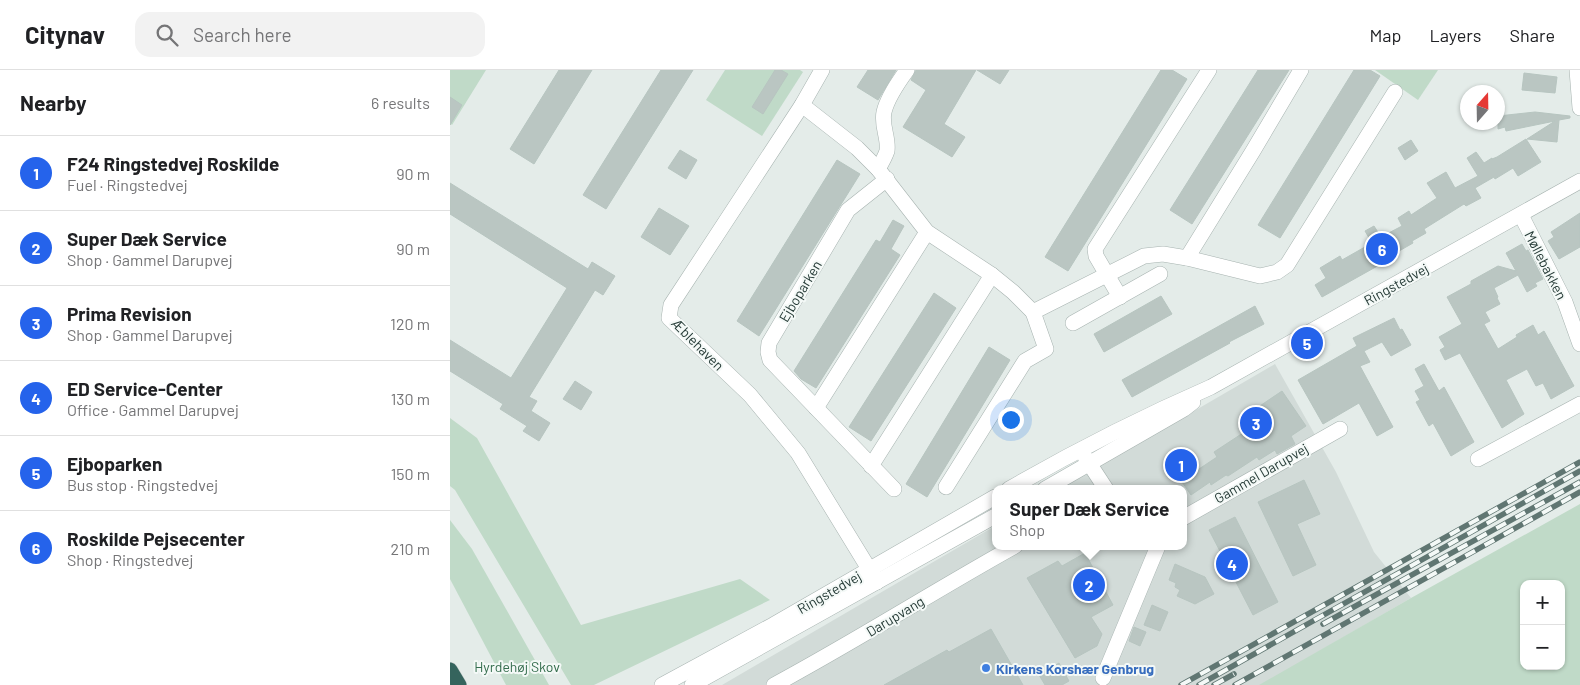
<!DOCTYPE html>
<html lang="en">
<head>
<meta charset="utf-8">
<style>
  :root { --surface:#fff; --page:#f2f2f2; --text:#202124; --muted:#757577; --line:#e0e0e0; --accent:#2563eb }
  body { margin:0; font-family:Barlow,sans-serif; background:var(--page); color:var(--text) }
  .controls { position:absolute; right:15px; bottom:15px; display:grid; overflow:hidden; border-radius:10px; box-shadow:0 1px 4px #0004 }
  .controls button { width:45px; height:45px; display:grid; place-items:center; padding:0; border:0; border-bottom:1px solid var(--line); background:var(--surface); color:var(--text); font:25px sans-serif }
  .compass { position:absolute; left:1010px; top:15px; width:45px; height:45px; border-radius:50%; background:var(--surface); box-shadow:0 1px 4px #0004; rotate:20deg }
  .you { position:absolute; left:560px; top:349px; width:18px; height:18px; margin:-12px; border:4px solid #fff; border-radius:50%; background:#1a73e8; box-shadow:0 0 0 8px #1a73e833 }
  .badge { display:grid; place-items:center; width:32px; height:32px; border-radius:50%; background:var(--accent); color:#fff; font-size:16px; font-weight:700 }
  .pin { position:absolute; translate:-50% -50%; border:2px solid #fff; box-shadow:0 1px 5px #0006 }
  .popup { position:absolute; left:542px; top:415px; width:195px; height:65px; box-sizing:border-box; display:grid; place-content:center; border-radius:10px; background:var(--surface); filter:drop-shadow(0 1px 4px #0005); font-size:16px; white-space:nowrap; color:var(--muted) }
  .popup b { font-size:19px; color:var(--text) }
  .popup::after { content:''; position:absolute; left:50%; top:100%; margin-left:-10px; border:10px solid transparent; border-top-color:var(--surface) }
  .list { margin:0; padding:0; list-style:none }
  h2 { display:flex; justify-content:space-between; align-items:center; height:65px; margin:0; padding:0 20px; font-size:21px }
  h2 small { font-size:16px; font-weight:400; color:var(--muted) }
  .list li { display:grid; grid-template-columns:32px 1fr auto; gap:15px; align-items:center; box-sizing:border-box; height:75px; padding:0 20px; border-top:1px solid var(--line) }
  .list b { display:block; font-size:19px; white-space:nowrap }
  .list p { margin:0; font-size:16px; white-space:nowrap; color:var(--muted) }
  .list em { font-size:16px; font-style:normal; color:var(--muted) }
  .icon { flex:none; width:28px; height:28px; fill:none; stroke:currentColor; stroke-width:2; stroke-linecap:round; stroke-linejoin:round }
  .map { position:relative; flex:none; width:1130px; height:615px; overflow:hidden }
  header { display:flex; align-items:center; gap:30px; box-sizing:border-box; height:70px; padding:0 25px; background:var(--surface); border-bottom:1px solid var(--line) }
  header strong { font-size:24px }
  nav { display:flex; gap:28px; margin-inline-start:auto; font-size:18px }
  .search { width:350px; height:45px; background:var(--page); display:flex; align-items:center; gap:12px; box-sizing:border-box; padding:0 18px; border-radius:15px; color:var(--muted); font-size:19px }
  main { display:flex }
  aside { flex:1; background:var(--surface) }
  .map>svg:first-child { display:block }
  .built { fill:#d2dbd8 }
  .green { fill:#c0dac8; fill-rule:evenodd }
  .building { fill:#bac6c2; stroke:#b7c5c0 }
  .lines { fill:none; stroke-linecap:round; stroke-linejoin:round }
  .minor-casing { stroke:#a7b3b0; stroke-width:16 }
  .highway-casing { stroke:#c2c8c7; stroke-width:16 }
  .minor { stroke:#fff; stroke-width:15 }
  .highway { stroke:#35645d; stroke-width:15 }
  .rail-casing { stroke:#607672; stroke-width:5.5 }
  .rail { stroke:#f4f9f7; stroke-width:4; stroke-dasharray:11; stroke-linecap:butt }
  .shop-dot { fill:#3f7fe0; stroke:#f4f9f7; stroke-width:2 }
  .labels { text-anchor:middle; dominant-baseline:central; stroke-width:4; stroke-linejoin:round; paint-order:stroke }
  .street-label { font-size:14px; fill:#263b37; stroke:#f4f9f7 }
  .park-label { font-size:14px; fill:#356d4e; stroke:#f4f9f7 }
  .shop-label { font-size:14px; font-weight:bold; fill:#366cbe; stroke:#f4f9f7; text-anchor:start }
</style>
</head>
<body>
<header>
<strong>Citynav</strong>
<div class="search"><svg class="icon" aria-label="search" viewBox="0 0 24 24"><circle cx="10" cy="10" r="6"/><path d="M15 15l6 6"/></svg>Search here</div>
<nav><a>Map</a><a>Layers</a><a>Share</a></nav>
</header>
<main>
<aside>
<h2>Nearby<small>6 results</small></h2>
<ul class="list">
<li><span class="badge">1</span><div><b>F24 Ringstedvej Roskilde</b><p>Fuel · Ringstedvej</p></div><em>90 m</em></li>
<li><span class="badge">2</span><div><b>Super Dæk Service</b><p>Shop · Gammel Darupvej</p></div><em>90 m</em></li>
<li><span class="badge">3</span><div><b>Prima Revision</b><p>Shop · Gammel Darupvej</p></div><em>120 m</em></li>
<li><span class="badge">4</span><div><b>ED Service-Center</b><p>Office · Gammel Darupvej</p></div><em>130 m</em></li>
<li><span class="badge">5</span><div><b>Ejboparken</b><p>Bus stop · Ringstedvej</p></div><em>150 m</em></li>
<li><span class="badge">6</span><div><b>Roskilde Pejsecenter</b><p>Shop · Ringstedvej</p></div><em>210 m</em></li>
</ul>
</aside>
<div class="map">
<svg width="1130" height="615" viewBox="0 0 1130 615">
  <rect width="100%" height="100%" fill="#e4ece9"/>
  <!-- built -->
  <path class="built" d="M825 294 886 402 924 482 961 528 811 615H272L545 456V476H733V419H610Z"/>
  <!-- green -->
  <g class="green">
    <path d="M0 0H36L2 55 0 53Z"/>
    <path d="M275 0H350L353 2 312 66 256 30Z"/>
    <path d="M925 0H988L968 30Z"/>
    <path d="M0 348 27 368 131 555 290 509 320 530 144 615H121L5 420 0 416Z"/>
    <path d="M1130 434V615H809L961 528ZM1074 514H1111V596H1074Z"/>
    <path d="M0 450 22 479 99 615H56L0 509Z"/>
  </g>
  <!-- building -->
  <g class="building">
    <path d="M109 0H142L84 94 60 79Z"/>
    <path d="M211 0H243L156 139 133 125Z"/>
    <path d="M325 0H331L338 4 313 44 302 37Z"/>
    <path d="M418 0H446L428 30 407 17Z"/>
    <path d="M466 0H526L494 54 515 67 502 87 453 57 476 20 461 10Z"/>
    <path d="M527 0H559L550 14Z"/>
    <path d="M711 0H722L737 9 618 201 595 187Z"/>
    <path d="M808 0H839L742 154 720 140Z"/>
    <path d="M904 0H920L930 6 830 168 808 155Z"/>
    <path d="M1074 3 1107 7 1105 23 1072 20Z"/>
    <path d="M0 27 12 35 0 55Z"/>
    <path d="M1085 42 1120 46V48L1109 50 1107 72 1077 69 1105 51 1056 61 1055 57 1048 59V46Z"/>
    <path d="M1076 69 1091 92 1068 106 1063 98 1045 109 1044 107 1025 118 1031 128 1016 136 1014 134 974 159 976 163 962 171 963 173 930 192 931 194 872 227 865 215 876 208 870 198 890 186 892 190 922 173 915 161 924 156 931 167 952 156 948 148 959 141 961 145 987 128 977 113 996 102 1005 118 1028 106 1017 88 1026 82 1034 93 1042 88V89L1047 87Z"/>
    <path d="M961 70 968 81 955 90 948 78Z"/>
    <path d="M230 80 247 90 236 109 218 98Z"/>
    <path d="M387 90 410 104 309 266 287 251Z"/>
    <path d="M0 113 138 199 142 192 165 206 153 225 145 220 79 327 87 331 81 341 100 353 89 371 73 361 77 356 50 339 53 334 0 301V270L61 308 117 218 0 144Z"/>
    <path d="M209 138 239 156 220 185 191 167Z"/>
    <path d="M1130 143V177L1109 189 1098 171 1104 167 1101 162Z"/>
    <path d="M443 150 454 156 441 179 450 185 366 318 351 309 344 301 426 170 430 172Z"/>
    <path d="M1072 174 1076 181 1078 180 1093 209 1085 213 1087 216 1077 222 1068 205 1044 218 1048 227 1047 228 1050 234 1035 242 1040 251 1034 254 1048 279 1067 267 1066 265 1083 255 1088 265 1094 261 1124 316 1101 329 1093 313 1086 316 1077 299 1056 310 1074 344 1052 358 1010 283 995 290 990 280 995 277 989 267 1012 254 997 227 1021 214V211L1048 196 1066 201 1056 183Z"/>
    <path d="M484 223 506 238 421 371 399 357Z"/>
    <path d="M711 226 722 244 654 282 644 264Z"/>
    <path d="M805 236 814 254 779 272 780 273 682 327 672 310Z"/>
    <path d="M944 248 950 260 952 259 961 275 941 286 932 272 914 281 920 292 910 296 943 357 927 366 909 333 873 354 848 310 907 276 903 268Z"/>
    <path d="M539 277 560 290 477 427 456 414Z"/>
    <path d="M974 294 989 321 994 317 1024 372 1001 386 983 353 979 356 966 332 970 330 965 321 974 316 965 299Z"/>
    <path d="M125 311 142 322 131 340 113 329Z"/>
    <path d="M832 321 856 356 841 366 845 374 827 384 825 380 809 390 807 387 778 406 776 405 761 415 760 412 741 425 717 390 731 380 746 401 767 387 764 382 799 359 792 348Z"/>
    <path d="M854 410 870 444 847 454 866 495 843 506 808 432Z"/>
    <path d="M785 447 828 532 803 545 759 460Z"/>
    <path d="M635 483 663 535 641 547 652 564 647 576 625 588 577 508 608 491 612 496Z"/>
    <path d="M725 494 755 507 764 524 745 534 727 526 730 520 725 517 726 513 719 510Z"/>
    <path d="M702 535 718 542 710 561 694 555Z"/>
    <path d="M684 557 696 562 690 576 679 571Z"/>
    <path d="M541 559 573 615H434L497 580 499 582Z"/>
    <path d="M609 593 619 611 612 615H595L589 605Z"/>
  </g>
  <g class="lines">
    <defs>
      <g id="minor">
        <path d="M372 0 352 35 221 235 219 248 300 325 348 383 427 512"/>
        <path d="M1127 0 1130 38"/>
        <path d="M352 35 407 78 428 99 477 162 542 205 563 222 583 242 694 186 713 184 737 188 810 206 827 202 837 195 945 22"/>
        <path d="M428 99C431 94 435 87 437 81 439 68 431 56 434 42 437 29 449 11 457 0"/>
        <path d="M437 109 398 140 319 273 318 282 320 290 444 419"/>
        <path d="M1071 145 1115 232 1130 274"/>
        <path d="M737 188 803 81 851 0"/>
        <path d="M670 227 646 186 645 179 759 0"/>
        <path d="M623 253 710 204"/>
        <path d="M366 338 477 162"/>
        <path d="M635 387 656 419"/>
        <path d="M1028 389 1130 334"/>
        <path d="M421 396 542 205"/>
        <path d="M496 417 575 291 596 279 583 242"/>
        <path d="M559 419C625 381 692 347 761 317L1130 111"/>
        <path d="M595 419 734 339 743 332"/>
        <path d="M733 448 890 359"/>
        <path d="M653 608 708 476"/>
        <path d="M212 615 323 555 545 427"/>
        <path d="M242 615 545 446"/>
        <path d="M324 615C406 571 484 521 565 476"/>
      </g>
      <path id="highway" d="M0 600 9 615"/>
    </defs>
    <!-- minor casing -->
    <use href="#minor" class="minor-casing"/>
    <!-- highway casing -->
    <use href="#highway" class="highway-casing"/>
    <!-- minor -->
    <use href="#minor" class="minor"/>
    <!-- highway -->
    <use href="#highway" class="highway"/>
    <defs>
      <g id="rail">
        <path d="M873 554 1130 412"/>
        <path d="M731 615 1130 392"/>
        <path d="M749 615 1130 401"/>
        <path d="M764 615 784 604"/>
        <path d="M785 615 1130 422"/>
      </g>
    </defs>
    <!-- rail casing -->
    <use href="#rail" class="rail-casing"/>
    <!-- rail -->
    <use href="#rail" class="rail"/>
  </g>
  <!-- markers -->
  <circle class="shop-dot" cx="536" cy="598" r="5"/>
  <g class="labels">
    <!-- street labels -->
    <g class="street-label">
      <text transform="translate(1096 195) rotate(63)">Møllebakken</text>
      <text transform="translate(946 214) rotate(-29)">Ringstedvej</text>
      <text transform="translate(350 221) rotate(-59)">Ejboparken</text>
      <text transform="translate(248 274) rotate(45)">Æblehaven</text>
      <text transform="translate(811 403) rotate(-30)">Gammel Darupvej</text>
      <text transform="translate(379 522) rotate(-30)">Ringstedvej</text>
      <text transform="translate(445 546) rotate(-31)">Darupvang</text>
    </g>
    <!-- park labels -->
    <g class="park-label">
      <text x="67" y="596">Hyrdehøj Skov</text>
    </g>
    <!-- shop labels -->
    <g class="shop-label">
      <text x="546" y="598">Kirkens Korshær Genbrug</text>
    </g>
  </g>
</svg>
<div class="controls">
<button>+</button>
<button>−</button>
</div>
<svg class="compass" viewBox="-18 -18 36 36"><path d="M0-13l5 13h-10z" fill="#e53935"/><path d="M0 13l5-13h-10z" fill="#757577"/></svg>
<div class="you"></div>
<div class="pin badge" style="left:731px;top:395px">1</div>
<div class="pin badge" style="left:639px;top:515px">2</div>
<div class="popup"><b>Super Dæk Service</b>Shop</div>
<div class="pin badge" style="left:806px;top:353px">3</div>
<div class="pin badge" style="left:782px;top:494px">4</div>
<div class="pin badge" style="left:857px;top:273px">5</div>
<div class="pin badge" style="left:932px;top:179px">6</div>
</div>
</main>
</body>
</html>
